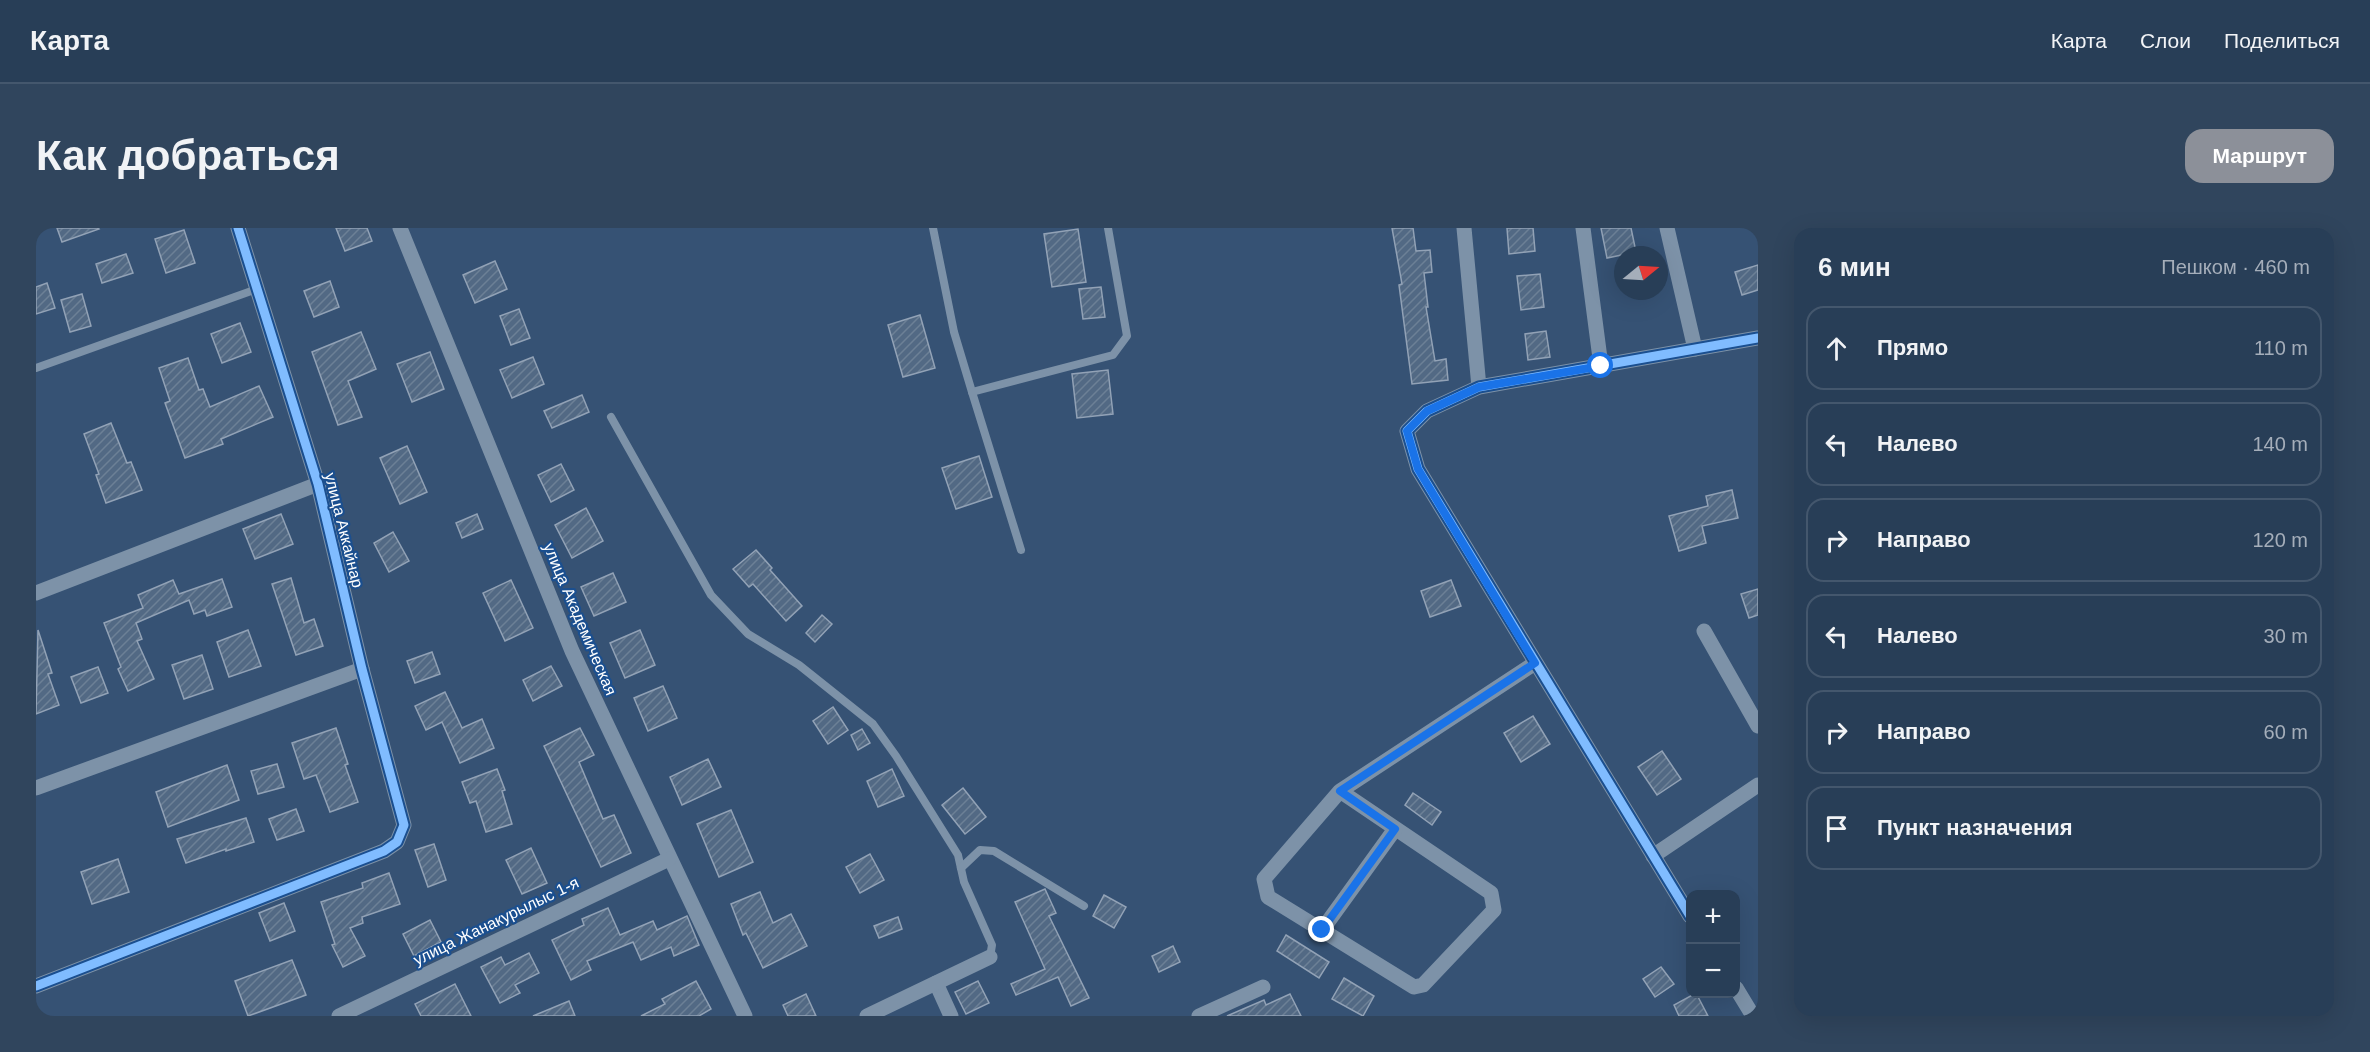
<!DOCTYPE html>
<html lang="ru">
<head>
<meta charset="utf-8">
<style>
  :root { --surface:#283e57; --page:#30455d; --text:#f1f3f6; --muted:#a5aeba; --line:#44576d; --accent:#8c9099 }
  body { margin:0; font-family:Helvetica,sans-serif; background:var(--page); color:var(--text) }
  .controls { position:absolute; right:18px; bottom:18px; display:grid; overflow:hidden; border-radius:12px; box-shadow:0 6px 24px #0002 }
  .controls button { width:54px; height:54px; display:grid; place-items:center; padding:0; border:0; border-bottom:2px solid var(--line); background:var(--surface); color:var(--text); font:30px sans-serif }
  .compass { position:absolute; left:1578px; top:18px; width:54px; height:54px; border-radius:50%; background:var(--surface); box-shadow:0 6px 24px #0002; rotate:72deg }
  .stop { position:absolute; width:18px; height:18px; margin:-14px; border:4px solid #1a73e8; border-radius:50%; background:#fff }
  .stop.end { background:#1a73e8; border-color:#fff; box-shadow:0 2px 6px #0008 }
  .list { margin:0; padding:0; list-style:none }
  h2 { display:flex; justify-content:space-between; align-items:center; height:78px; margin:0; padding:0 24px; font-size:26px }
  h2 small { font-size:20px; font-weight:400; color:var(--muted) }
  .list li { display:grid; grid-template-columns:39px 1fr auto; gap:18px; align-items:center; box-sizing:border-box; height:84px; margin:0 12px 12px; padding:0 12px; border:2px solid var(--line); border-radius:18px }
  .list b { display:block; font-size:22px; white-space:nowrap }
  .list em { font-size:20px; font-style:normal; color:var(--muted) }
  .icon { flex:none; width:33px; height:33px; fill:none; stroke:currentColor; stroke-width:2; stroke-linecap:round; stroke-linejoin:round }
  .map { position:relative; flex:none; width:1722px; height:788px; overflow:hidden; border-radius:18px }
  header { display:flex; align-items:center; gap:36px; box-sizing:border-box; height:84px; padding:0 30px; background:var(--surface); border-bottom:2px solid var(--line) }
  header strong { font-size:28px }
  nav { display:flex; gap:33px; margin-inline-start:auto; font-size:21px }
  .intro { display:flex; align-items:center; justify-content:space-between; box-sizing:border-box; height:144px; padding:0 36px }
  h1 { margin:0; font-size:42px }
  .button { padding:15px 27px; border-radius:18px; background:var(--accent); color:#fff; font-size:21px; font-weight:700 }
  main { display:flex; gap:36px; padding:0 36px }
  aside { flex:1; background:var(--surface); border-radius:18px; box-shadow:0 6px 24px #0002 }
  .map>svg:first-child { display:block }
  .building { fill:url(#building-hatch); stroke:#92a2b6; stroke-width:1.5 }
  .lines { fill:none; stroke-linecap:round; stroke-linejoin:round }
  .service { stroke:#7d92a8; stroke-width:8 }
  .minor { stroke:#7d92a8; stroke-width:15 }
  .cycleway-casing { stroke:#1b4f8f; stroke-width:13 }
  .cycleway { stroke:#80bcff; stroke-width:9 }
  .route { stroke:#1a73e8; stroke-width:8 }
  .labels { text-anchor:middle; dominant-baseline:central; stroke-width:4.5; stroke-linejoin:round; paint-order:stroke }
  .street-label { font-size:16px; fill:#fff; stroke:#1b4f8f }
</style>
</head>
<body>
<header>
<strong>Карта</strong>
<nav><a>Карта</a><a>Слои</a><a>Поделиться</a></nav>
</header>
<div class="intro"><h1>Как добраться</h1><a class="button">Маршрут</a></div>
<main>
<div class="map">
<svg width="1722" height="788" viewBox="0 0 1722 788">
  <defs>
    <pattern id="building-hatch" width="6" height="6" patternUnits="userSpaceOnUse" patternTransform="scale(1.5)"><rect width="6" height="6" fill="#526984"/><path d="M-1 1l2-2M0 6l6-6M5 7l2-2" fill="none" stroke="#6c8096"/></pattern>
  </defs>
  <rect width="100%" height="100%" fill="#365274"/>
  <!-- building -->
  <g class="building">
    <path d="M21 0H62L63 1 26 14Z"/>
    <path d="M300 0H331L336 13 309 23Z"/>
    <path d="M1356 0H1377L1380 23 1394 22 1396 44 1388 45 1392 79H1390L1399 133 1410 131 1412 152 1376 156 1363 57 1366 56Z"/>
    <path d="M1471 0H1497L1499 23 1473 26Z"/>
    <path d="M1565 0H1595L1600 24 1571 30Z"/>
    <path d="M1042 1 1050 54 1016 59 1008 6Z"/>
    <path d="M148 2 159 35 130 45 119 11Z"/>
    <path d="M90 26 97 45 66 55 60 36Z"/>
    <path d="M459 33 471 61 439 75 427 47Z"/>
    <path d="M1722 37V62L1706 67 1699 44Z"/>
    <path d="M1504 46 1508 79 1485 82 1481 48Z"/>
    <path d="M294 53 303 79 278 89 268 63Z"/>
    <path d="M11 55 19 80 0 86V59Z"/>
    <path d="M1065 59 1069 89 1047 91 1043 61Z"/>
    <path d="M46 66 55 98 34 104 25 72Z"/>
    <path d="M483 81 494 110 475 117 464 88Z"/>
    <path d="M884 87 899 140 867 149 852 97Z"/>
    <path d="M204 95 215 124 186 135 175 106Z"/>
    <path d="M1510 103 1514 129 1492 132 1489 106Z"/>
    <path d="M325 104 340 141 312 153 326 189 302 197 276 124Z"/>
    <path d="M394 124 408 161 376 174 361 136Z"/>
    <path d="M497 129 508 156 476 170 464 142Z"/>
    <path d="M152 130 163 162 167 161 174 179 223 158 237 189 185 211 187 216 149 230 129 175 134 173 123 140Z"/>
    <path d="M1072 142 1077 186 1041 190 1036 146Z"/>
    <path d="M546 167 553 184 516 200 508 183Z"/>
    <path d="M75 195 91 235 95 234 106 262 70 275 60 247 63 246 48 206Z"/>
    <path d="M371 218 391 264 364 276 344 230Z"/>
    <path d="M943 228 956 269 920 281 906 240Z"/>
    <path d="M525 236 538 262 515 274 502 247Z"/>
    <path d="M1696 262 1702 290 1666 298 1670 315 1643 323 1633 288 1672 278 1670 268Z"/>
    <path d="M550 280 567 313 536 330 519 297Z"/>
    <path d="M245 286 257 316 219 331 207 301Z"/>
    <path d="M441 286 447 301 426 310 420 295Z"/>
    <path d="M357 304 373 333 353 344 338 315Z"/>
    <path d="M720 322 736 340 734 342 766 378 750 393 717 356 713 359 697 341Z"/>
    <path d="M577 345 590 374 558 388 545 359Z"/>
    <path d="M255 350 268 395 278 391 287 418 260 427 236 356Z"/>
    <path d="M186 351 196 379 171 388 169 382 158 386 153 372 100 395 106 411 101 413 118 451 92 463 82 441 85 439 68 395 107 380 102 367 137 352 143 366Z"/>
    <path d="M475 352 497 400 469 413 447 365Z"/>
    <path d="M1415 352 1425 378 1394 389 1385 363Z"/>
    <path d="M1722 361V387L1713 390 1705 366Z"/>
    <path d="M786 387 796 396 779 414 770 405Z"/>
    <path d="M2 402 16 445 12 446 23 477 0 486Z"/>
    <path d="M212 402 225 438 193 449 181 414Z"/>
    <path d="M604 402 619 437 589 450 574 415Z"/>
    <path d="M396 424 404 446 379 455 371 433Z"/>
    <path d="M166 427 177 461 148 471 136 437Z"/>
    <path d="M515 438 526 458 497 473 487 452Z"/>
    <path d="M62 439 72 465 45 475 35 449Z"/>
    <path d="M627 458 641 490 612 503 598 470Z"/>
    <path d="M409 464 426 500 446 491 458 520 424 535 406 494 390 502 379 478Z"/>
    <path d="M797 479 812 502 792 516 777 493Z"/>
    <path d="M1497 488 1514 516 1485 534 1468 505Z"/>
    <path d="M300 500 312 536 309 537 322 574 294 584 280 547 268 551 256 515Z"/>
    <path d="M544 500 558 527 543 534 567 591 578 587 595 625 565 639 508 518Z"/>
    <path d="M826 501 834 515 822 522 815 507Z"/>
    <path d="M1626 523 1645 551 1621 567 1602 539Z"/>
    <path d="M672 531 685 559 646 577 634 549Z"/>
    <path d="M241 536 248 559 222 566 215 543Z"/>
    <path d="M191 537 203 572 132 599 120 564Z"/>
    <path d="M461 541 469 562 466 563 476 596 450 604 440 573 434 575 426 554Z"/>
    <path d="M856 541 868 568 842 579 831 553Z"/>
    <path d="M927 560 950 589 929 606 906 577Z"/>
    <path d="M1377 565 1405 584 1396 597 1369 577Z"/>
    <path d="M260 581 268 603 241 612 233 591Z"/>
    <path d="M695 582 717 634 683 649 661 596Z"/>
    <path d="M210 590 218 614 190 623V621L150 635 141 611Z"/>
    <path d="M398 616 410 652 392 659 379 622Z"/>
    <path d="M495 620 511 655 486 666 470 632Z"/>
    <path d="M834 626 848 652 824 665 810 639Z"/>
    <path d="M82 631 93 664 56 676 45 644Z"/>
    <path d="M353 645 364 676 326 689 327 695 314 700 329 728 307 739 296 717 299 716 285 674 327 660 326 655Z"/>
    <path d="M1009 661 1020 685 1013 688 1053 770 1035 778 1022 749 980 767 975 756 1009 741 979 674Z"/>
    <path d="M724 664 737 695 755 686 771 718 727 740 710 705 707 707 695 676Z"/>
    <path d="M1068 667 1090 679 1078 700 1057 688Z"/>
    <path d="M248 675 259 703 234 713 223 685Z"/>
    <path d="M572 680 584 707 617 693 621 702 651 688 663 717 638 728 635 719 605 732 597 714 551 733 555 742 535 752 516 712 548 697 546 691Z"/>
    <path d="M862 689 866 701 843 710 838 698Z"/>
    <path d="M394 692 405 714 378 728 367 706Z"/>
    <path d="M1250 707 1293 734 1283 750 1241 723Z"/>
    <path d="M1137 718 1144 734 1123 744 1116 728Z"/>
    <path d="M493 725 503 745 479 757 484 765 464 775 445 739 465 729 469 737Z"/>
    <path d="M256 732 270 767 212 788 199 753Z"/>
    <path d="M1625 739 1638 756 1619 769 1607 751Z"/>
    <path d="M1308 750 1338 768 1327 788 1296 771Z"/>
    <path d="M660 753 675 781 663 788H605L629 776 626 771Z"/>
    <path d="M942 753 953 775 930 786 919 764Z"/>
    <path d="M419 756 435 788H385L379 776Z"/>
    <path d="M1660 765 1672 788H1643L1638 777Z"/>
    <path d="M770 766 780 788H752L747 777Z"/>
    <path d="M1254 766 1265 788H1191L1228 772 1230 777Z"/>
    <path d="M533 773 539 788H497Z"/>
  </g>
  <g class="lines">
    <!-- service -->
    <g class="service">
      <path d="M897 0 918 104 936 164 1077 127 1091 108 1072 0"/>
      <path d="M0 140 221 61"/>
      <path d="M936 164 985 322"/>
      <path d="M575 189 675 367 712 406 763 437 837 496 860 528 922 627 928 654 956 717 954 729"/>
      <path d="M925 640 944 622 958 623 1048 678"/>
    </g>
    <!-- minor -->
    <g class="minor">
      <path d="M364 0 536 423 709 788"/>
      <path d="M1428 0 1443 159"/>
      <path d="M1547 0 1565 138"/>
      <path d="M1631 0 1659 121"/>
      <path d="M0 365 282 256"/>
      <path d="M1668 403 1722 498"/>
      <path d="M0 560 326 441"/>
      <path d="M1304 563 1455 665 1458 682 1387 757 1378 759 1232 669 1228 651 1304 563 1499 435"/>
      <path d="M1617 628 1722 557"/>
      <path d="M1654 688 1382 241 1371 203 1391 183 1443 159 1722 110"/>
      <path d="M1286 702 1359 601"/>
      <path d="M900 755 915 788"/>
      <path d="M0 758 348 623 361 614 368 597 326 441 282 256 202 0"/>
      <path d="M1700 760 1717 788"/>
      <path d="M303 788 633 631"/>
      <path d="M831 788 954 729"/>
      <path d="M1163 788 1227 759"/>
    </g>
    <defs>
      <g id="cycleway">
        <path d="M1654 688 1382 241 1371 203 1391 183 1443 159 1722 110"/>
        <path d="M0 758 348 623 361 614 368 597 326 441 282 256 202 0"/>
      </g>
    </defs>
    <!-- cycleway casing -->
    <use href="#cycleway" class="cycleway-casing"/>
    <!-- cycleway -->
    <use href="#cycleway" class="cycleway"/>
  </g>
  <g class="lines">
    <!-- route -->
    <path class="route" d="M1286 702 1359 601 1304 563 1499 435 1382 241 1371 203 1391 183 1443 159 1565 138"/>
  </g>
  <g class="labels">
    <!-- street labels -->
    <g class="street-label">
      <text transform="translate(308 302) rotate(76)">улица Аккайнар</text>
      <text transform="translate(544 391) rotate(67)">улица Академическая</text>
      <text transform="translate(460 693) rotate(-26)">улица Жанакурылыс 1-я</text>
    </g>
  </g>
</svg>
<div class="controls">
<button>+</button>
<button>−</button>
</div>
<svg class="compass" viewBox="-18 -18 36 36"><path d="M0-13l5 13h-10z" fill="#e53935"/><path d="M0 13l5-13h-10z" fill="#a5aeba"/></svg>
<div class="stop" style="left:1565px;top:138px"></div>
<div class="stop end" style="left:1286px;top:702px"></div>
</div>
<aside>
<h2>6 мин<small>Пешком · 460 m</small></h2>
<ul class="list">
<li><svg class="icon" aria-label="ahead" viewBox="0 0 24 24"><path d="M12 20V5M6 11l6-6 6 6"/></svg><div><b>Прямо</b></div><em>110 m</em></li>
<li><svg class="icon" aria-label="left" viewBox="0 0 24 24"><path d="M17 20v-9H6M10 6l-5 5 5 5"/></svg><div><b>Налево</b></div><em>140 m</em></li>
<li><svg class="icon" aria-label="right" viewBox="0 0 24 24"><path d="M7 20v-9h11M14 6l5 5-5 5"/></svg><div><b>Направо</b></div><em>120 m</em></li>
<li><svg class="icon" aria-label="left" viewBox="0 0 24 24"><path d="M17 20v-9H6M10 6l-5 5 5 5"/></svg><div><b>Налево</b></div><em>30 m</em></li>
<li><svg class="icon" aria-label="right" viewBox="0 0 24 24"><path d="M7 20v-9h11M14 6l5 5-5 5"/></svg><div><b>Направо</b></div><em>60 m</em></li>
<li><svg class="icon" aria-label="arrive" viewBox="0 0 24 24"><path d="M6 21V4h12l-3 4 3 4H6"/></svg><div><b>Пункт назначения</b></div></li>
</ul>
</aside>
</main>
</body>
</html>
